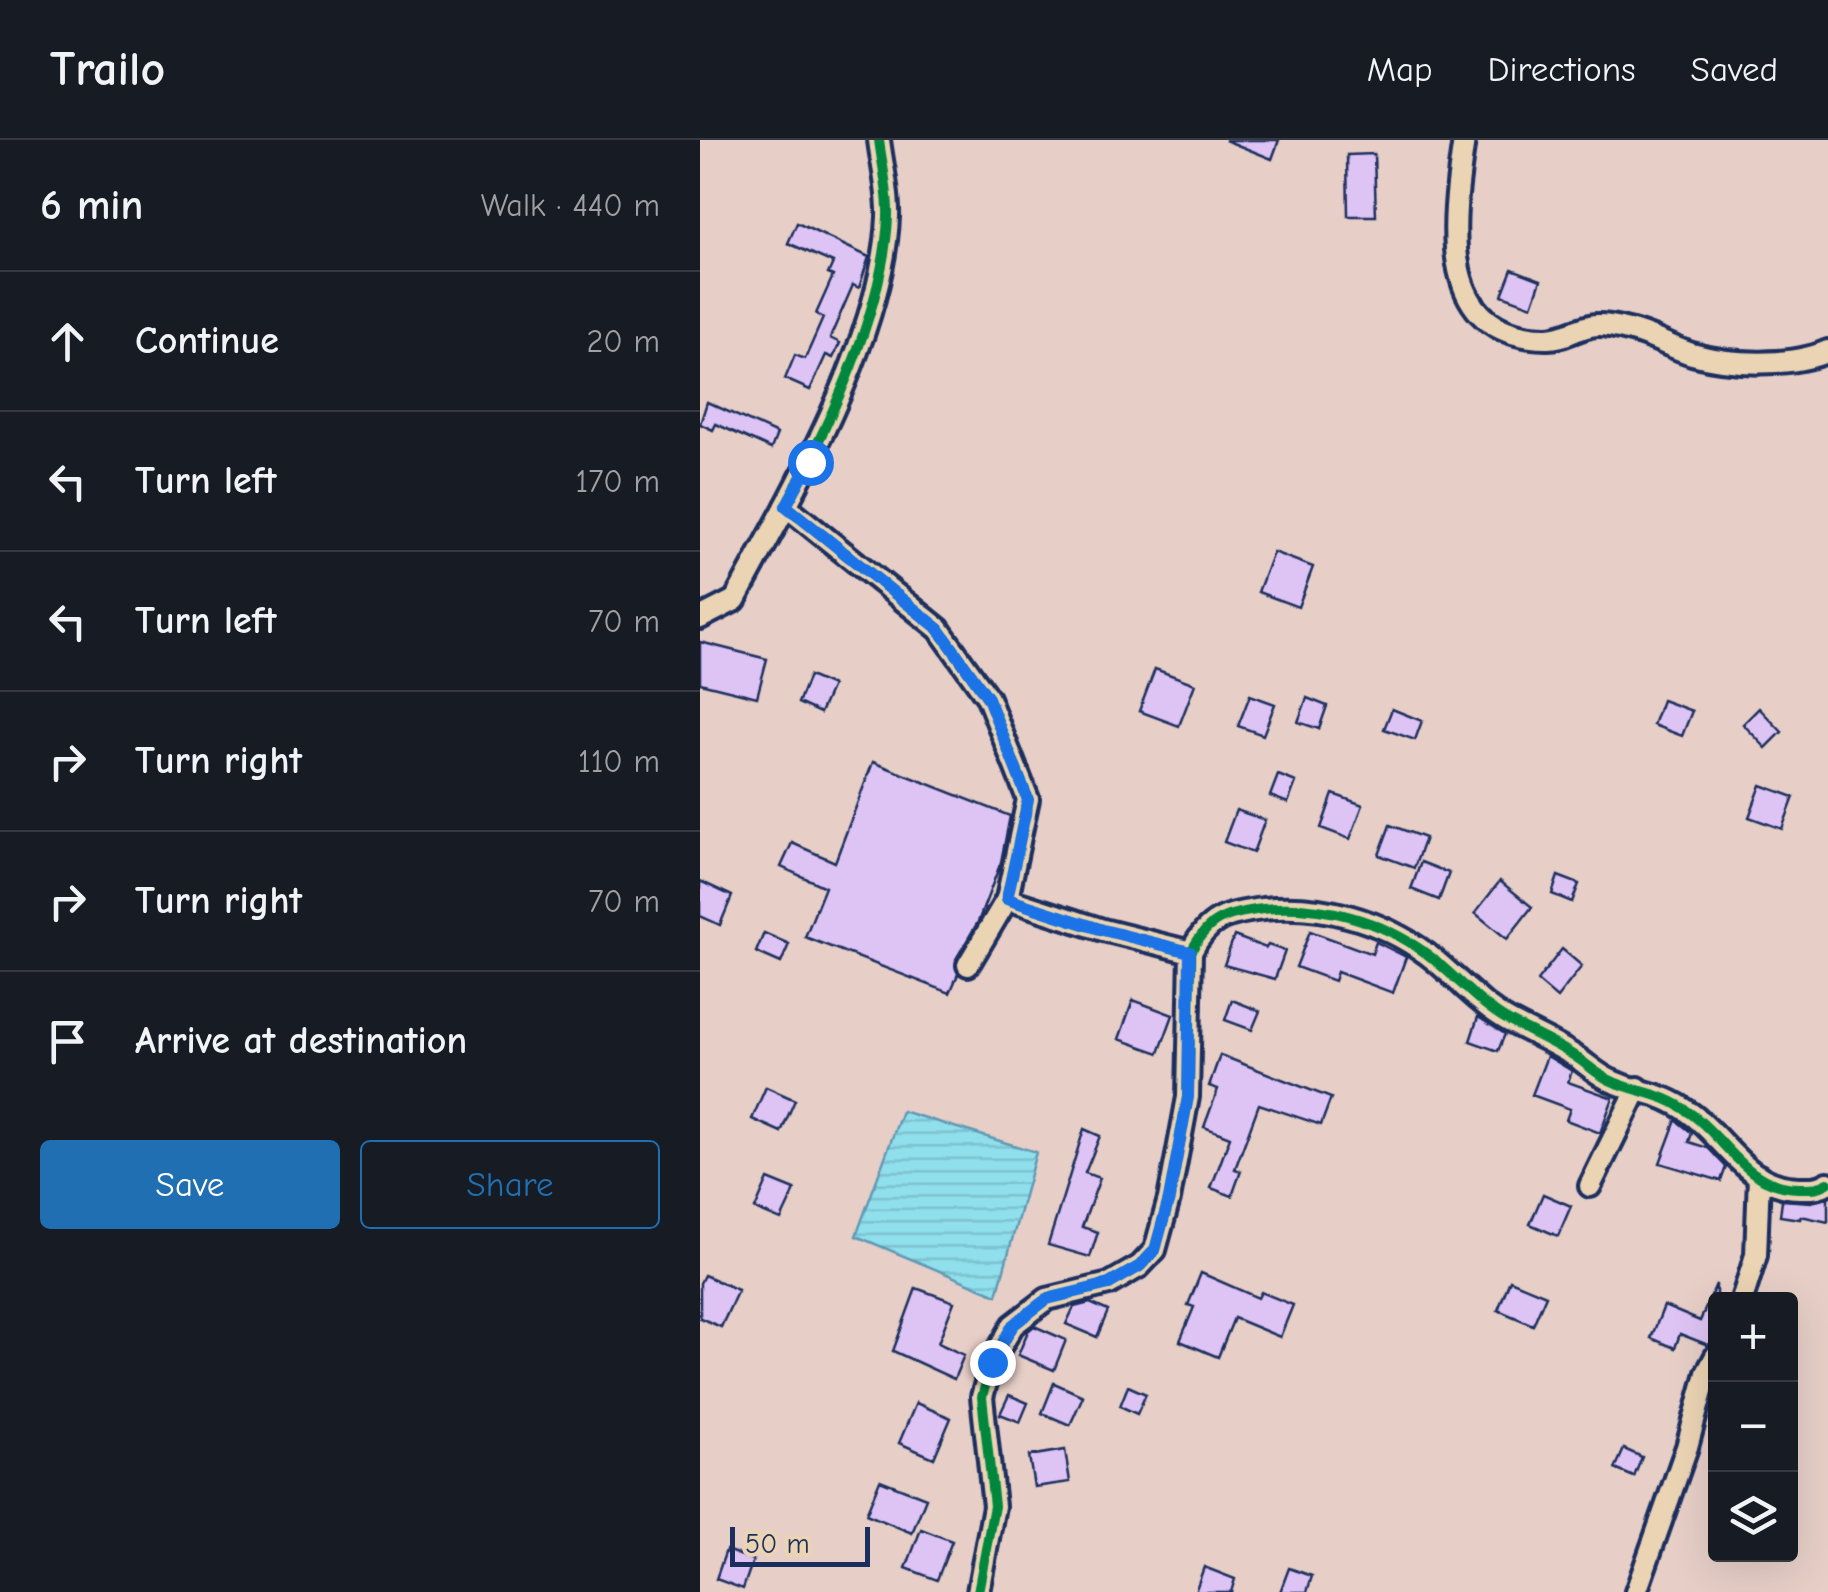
<!DOCTYPE html>
<html lang="en">
<head>
<meta charset="utf-8">
<style>
  :root { --surface:#171b24; --page:#20242c; --text:#f1f3f6; --muted:#9ea1a6; --line:#363941; --accent:#1f6fb2 }
  body { margin:0; font-family:"Comic Neue",sans-serif; background:var(--page); color:var(--text) }
  .controls { position:absolute; right:30px; bottom:30px; display:grid; overflow:hidden; border-radius:10px; box-shadow:0 10px 40px #0002 }
  .controls button { width:90px; height:90px; display:grid; place-items:center; padding:0; border:0; border-bottom:2px solid var(--line); background:var(--surface); color:var(--text); font:50px sans-serif }
  .scale { position:absolute; left:30px; bottom:25px; width:140px; box-sizing:border-box; padding-left:10px; border:5px solid #1b2f5e; border-top:0; font-size:28px; line-height:35px; white-space:nowrap; color:#1b2f5e; -webkit-text-stroke:8px #ebd4b4; paint-order:stroke }
  .stop { position:absolute; width:30px; height:30px; margin:-22px; border:8px solid #1a73e8; border-radius:50%; background:#fff }
  .stop.end { background:#1a73e8; border-color:#fff; box-shadow:0 2px 10px #0008 }
  .list { margin:0; padding:0; list-style:none }
  h2 { display:flex; justify-content:space-between; align-items:center; height:130px; margin:0; padding:0 40px; font-size:42px }
  h2 small { font-size:32px; font-weight:400; color:var(--muted) }
  .list li { display:grid; grid-template-columns:65px 1fr auto; gap:30px; align-items:center; box-sizing:border-box; height:140px; padding:0 40px; border-top:2px solid var(--line) }
  .list b { display:block; font-size:38px; white-space:nowrap }
  .list em { font-size:32px; font-style:normal; color:var(--muted) }
  .actions { display:flex; gap:20px; padding:30px 40px }
  .actions a { flex:1; padding:22px 0; border:2px solid var(--accent); border-radius:10px; text-align:center; font-size:35px; color:var(--accent) }
  .actions .main { background:var(--accent); color:#fff }
  .icon { flex:none; width:55px; height:55px; fill:none; stroke:currentColor; stroke-width:2; stroke-linecap:round; stroke-linejoin:round }
  .map { position:relative; flex:none; width:1128px; height:1452px; overflow:hidden }
  header { display:flex; align-items:center; gap:60px; box-sizing:border-box; height:140px; padding:0 50px; background:var(--surface); border-bottom:2px solid var(--line) }
  header strong { font-size:48px }
  nav { display:flex; gap:55px; margin-inline-start:auto; font-size:35px }
  main { display:flex }
  aside { flex:1; background:var(--surface) }
  .map>svg:first-child { display:block }
  .water { fill:url(#water-rules); stroke:#6199b4; stroke-width:2.5 }
  .building { fill:#dec4f4; stroke:#1b2f5e; stroke-width:2.5 }
  .lines { fill:none; stroke-linecap:round; stroke-linejoin:round }
  .street-casing { stroke:#1b2f5e; stroke-width:28 }
  .street { stroke:#ebd4b4; stroke-width:20 }
  .cycleway-casing { stroke:#ebd4b4; stroke-width:16 }
  .cycleway { stroke:#00873e; stroke-width:10 }
  .route { stroke:#1a73e8; stroke-width:12 }
</style>
</head>
<body>
<header>
<strong>Trailo</strong>
<nav><a>Map</a><a>Directions</a><a>Saved</a></nav>
</header>
<main>
<aside>
<h2>6 min<small>Walk · 440 m</small></h2>
<ul class="list">
<li><svg class="icon" aria-label="ahead" viewBox="0 0 24 24"><path d="M12 20V5M6 11l6-6 6 6"/></svg><div><b>Continue</b></div><em>20 m</em></li>
<li><svg class="icon" aria-label="left" viewBox="0 0 24 24"><path d="M17 20v-9H6M10 6l-5 5 5 5"/></svg><div><b>Turn left</b></div><em>170 m</em></li>
<li><svg class="icon" aria-label="left" viewBox="0 0 24 24"><path d="M17 20v-9H6M10 6l-5 5 5 5"/></svg><div><b>Turn left</b></div><em>70 m</em></li>
<li><svg class="icon" aria-label="right" viewBox="0 0 24 24"><path d="M7 20v-9h11M14 6l5 5-5 5"/></svg><div><b>Turn right</b></div><em>110 m</em></li>
<li><svg class="icon" aria-label="right" viewBox="0 0 24 24"><path d="M7 20v-9h11M14 6l5 5-5 5"/></svg><div><b>Turn right</b></div><em>70 m</em></li>
<li><svg class="icon" aria-label="arrive" viewBox="0 0 24 24"><path d="M6 21V4h12l-3 4 3 4H6"/></svg><div><b>Arrive at destination</b></div></li>
</ul>
<div class="actions"><a class="main">Save</a><a>Share</a></div>
</aside>
<div class="map">
<svg width="1128" height="1452" viewBox="0 0 1128 1452">
  <defs>
    <pattern id="water-rules" width="6" height="5" patternUnits="userSpaceOnUse" patternTransform="scale(2.5)"><rect width="6" height="5" fill="#90dfed"/><path d="M0 2.5h6" fill="none" stroke="#7cc0ce"/></pattern>
  </defs>
  <rect width="100%" height="100%" fill="#e7cfc7"/>
  <filter id="ink" filterUnits="userSpaceOnUse"><feTurbulence type="fractalNoise" baseFrequency=".01" numOctaves="2"/><feDisplacementMap in="SourceGraphic" scale="20" xChannelSelector="R" yChannelSelector="G"/><feConvolveMatrix kernelMatrix="1 2 1 2 8 2 1 2 1" color-interpolation-filters="sRGB"/></filter>
  <g filter="url(#ink)">
    <!-- water -->
    <path class="water" d="M202 971 336 1012 297 1155 156 1096Z"/>
    <!-- building -->
    <g class="building">
      <path d="M525 0H579L572 19Z"/>
      <path d="M674 14 676 76H648L647 15Z"/>
      <path d="M97 83 169 117 159 148 153 145 130 198 140 203 133 218 126 215 110 250 85 239 95 215 105 219 123 178 116 174 133 136 128 134 133 123 88 103Z"/>
      <path d="M812 129 841 140 832 166 802 155Z"/>
      <path d="M7 262 77 294 71 309 16 284 13 290 0 284Z"/>
      <path d="M573 412 613 427 598 467 558 452Z"/>
      <path d="M0 502 67 519 57 557 0 543Z"/>
      <path d="M455 529 495 544 479 586 439 571Z"/>
      <path d="M109 536 132 546 120 573 98 563Z"/>
      <path d="M550 555 575 564 563 595 538 586Z"/>
      <path d="M607 558 627 566 619 589 598 582Z"/>
      <path d="M962 560 992 571 982 596 953 585Z"/>
      <path d="M1059 568 1082 592 1066 608 1043 584Z"/>
      <path d="M692 569 722 581 715 600 684 589Z"/>
      <path d="M173 622 310 676 301 722 278 782 256 819 258 834 250 853 105 797 125 747 81 727 92 703 135 722Z"/>
      <path d="M578 635 596 642 588 663 570 656Z"/>
      <path d="M1061 645 1094 657 1082 689 1049 677Z"/>
      <path d="M633 654 663 665 650 699 621 688Z"/>
      <path d="M536 670 565 680 553 713 524 702Z"/>
      <path d="M690 685 725 698 714 728 679 715Z"/>
      <path d="M721 722 749 733 739 760 711 749Z"/>
      <path d="M858 736 879 744 872 762 852 754Z"/>
      <path d="M0 741 32 756 20 785 0 776Z"/>
      <path d="M800 741 832 767 807 799 775 773Z"/>
      <path d="M610 791 672 814 676 802 706 817 693 853 637 832 634 841 596 827Z"/>
      <path d="M64 793 89 804 81 823 56 812Z"/>
      <path d="M534 796 566 808 568 805 585 811 575 839 524 825Z"/>
      <path d="M862 809 882 826 857 858 837 841Z"/>
      <path d="M433 860 473 875 459 913 419 899Z"/>
      <path d="M532 860 560 871 552 890 525 880Z"/>
      <path d="M778 877 805 894 798 911 770 901Z"/>
      <path d="M520 915 631 958 621 985 559 964 535 1029 541 1031 532 1056 511 1048 530 997 504 987 518 949 509 946Z"/>
      <path d="M847 916 872 931 868 942 913 958 900 993 866 980 870 969 832 955Z"/>
      <path d="M66 947 95 960 81 992 52 979Z"/>
      <path d="M976 980 992 993 989 1002 1008 1008 1026 1027 1021 1041 960 1023Z"/>
      <path d="M384 989 400 996 385 1033 400 1038 382 1087 398 1092 390 1117 348 1105Z"/>
      <path d="M68 1039 95 1050 81 1080 55 1069Z"/>
      <path d="M843 1054 871 1066 858 1096 830 1084Z"/>
      <path d="M1128 1058V1082L1101 1076 1100 1079 1080 1076 1082 1060 1111 1062Z"/>
      <path d="M501 1133 558 1158 561 1152 593 1165 580 1197 534 1178 518 1217 480 1201 494 1167 488 1165Z"/>
      <path d="M4 1135 38 1150 21 1187 0 1178V1143Z"/>
      <path d="M810 1140 846 1155 833 1185 798 1170Z"/>
      <path d="M1016 1144V1194L1011 1203 1008 1205 980 1194 975 1208 951 1198 964 1166 1000 1181Z"/>
      <path d="M216 1148 254 1162 238 1203 264 1215 254 1239 193 1211Z"/>
      <path d="M390 1163 408 1171 397 1197 366 1184 374 1167Z"/>
      <path d="M334 1186 366 1200 354 1230 318 1215 328 1191Z"/>
      <path d="M354 1243 383 1256 370 1285 342 1273Z"/>
      <path d="M428 1246 446 1254 437 1274 420 1266Z"/>
      <path d="M309 1255 328 1263 320 1282 300 1274Z"/>
      <path d="M216 1263 251 1278 234 1318 199 1303Z"/>
      <path d="M924 1309 942 1317 934 1337 915 1329Z"/>
      <path d="M365 1310 370 1342 334 1347 329 1316Z"/>
      <path d="M180 1340 226 1358 212 1393 166 1374Z"/>
      <path d="M221 1389 252 1401 237 1440 206 1428Z"/>
      <path d="M26 1410 53 1420 43 1449 16 1439Z"/>
      <path d="M504 1427 535 1439 531 1452H495Z"/>
      <path d="M589 1428 612 1436 607 1452H580Z"/>
    </g>
    <g class="lines">
      <defs>
        <g id="street">
          <path d="M179 0C182 25 189 52 188 77 184 170 129 284 86 366L239 489 288 558 328 659 307 759 403 790 491 812"/>
          <path d="M764 0C753 77 733 196 846 198 861 199 876 189 890 186 901 183 917 187 928 190 950 195 970 207 992 214 1030 225 1092 227 1128 211"/>
          <path d="M0 478 35 460 86 366"/>
          <path d="M268 825 307 759"/>
          <path d="M890 1046 938 948"/>
          <path d="M1042 1160 1056 1115 1059 1036"/>
          <path d="M278 1452 294 1366 282 1257 292 1221 313 1185 347 1159 409 1144 440 1126 455 1110 469 1059 488 957 491 812C508 778 526 774 563 769 621 763 681 780 727 814 756 836 777 863 809 881 831 893 855 903 876 917 888 925 900 937 914 942 943 954 962 952 990 973 1027 999 1045 1047 1099 1048 1110 1048 1118 1049 1128 1043"/>
          <path d="M936 1452 987 1307 1007 1233 1016 1216"/>
        </g>
      </defs>
      <!-- street casing -->
      <use href="#street" class="street-casing"/>
      <!-- street -->
      <use href="#street" class="street"/>
      <defs>
        <g id="cycleway">
          <path d="M179 0C182 25 189 52 188 77 184 170 129 284 86 366L239 489 288 558 328 659 307 759 403 790 491 812"/>
          <path d="M278 1452 294 1366 282 1257 292 1221 313 1185 347 1159 409 1144 440 1126 455 1110 469 1059 488 957 491 812C508 778 526 774 563 769 621 763 681 780 727 814 756 836 777 863 809 881 831 893 855 903 876 917 888 925 900 937 914 942 943 954 962 952 990 973 1027 999 1045 1047 1099 1048 1110 1048 1118 1049 1128 1043"/>
        </g>
      </defs>
      <!-- cycleway casing -->
      <use href="#cycleway" class="cycleway-casing"/>
      <!-- cycleway -->
      <use href="#cycleway" class="cycleway"/>
    </g>
  </g>
  <g class="lines" filter="url(#ink)">
    <!-- route -->
    <path class="route" d="M110 322 86 366 239 489 288 558 328 660 307 759 403 790 490 812 488 957 469 1059 455 1110 440 1126 409 1144 347 1159 313 1185 292 1222"/>
  </g>
</svg>
<div class="controls">
<button>+</button>
<button>−</button>
<button><svg class="icon" aria-label="layers" viewBox="0 0 24 24"><path d="M12 4l9 5-9 5-9-5zM3 14l9 5 9-5"/></svg></button>
</div>
<div class="scale">50 m</div>
<div class="stop" style="left:110px;top:322px"></div>
<div class="stop end" style="left:292px;top:1222px"></div>
</div>
</main>
</body>
</html>
